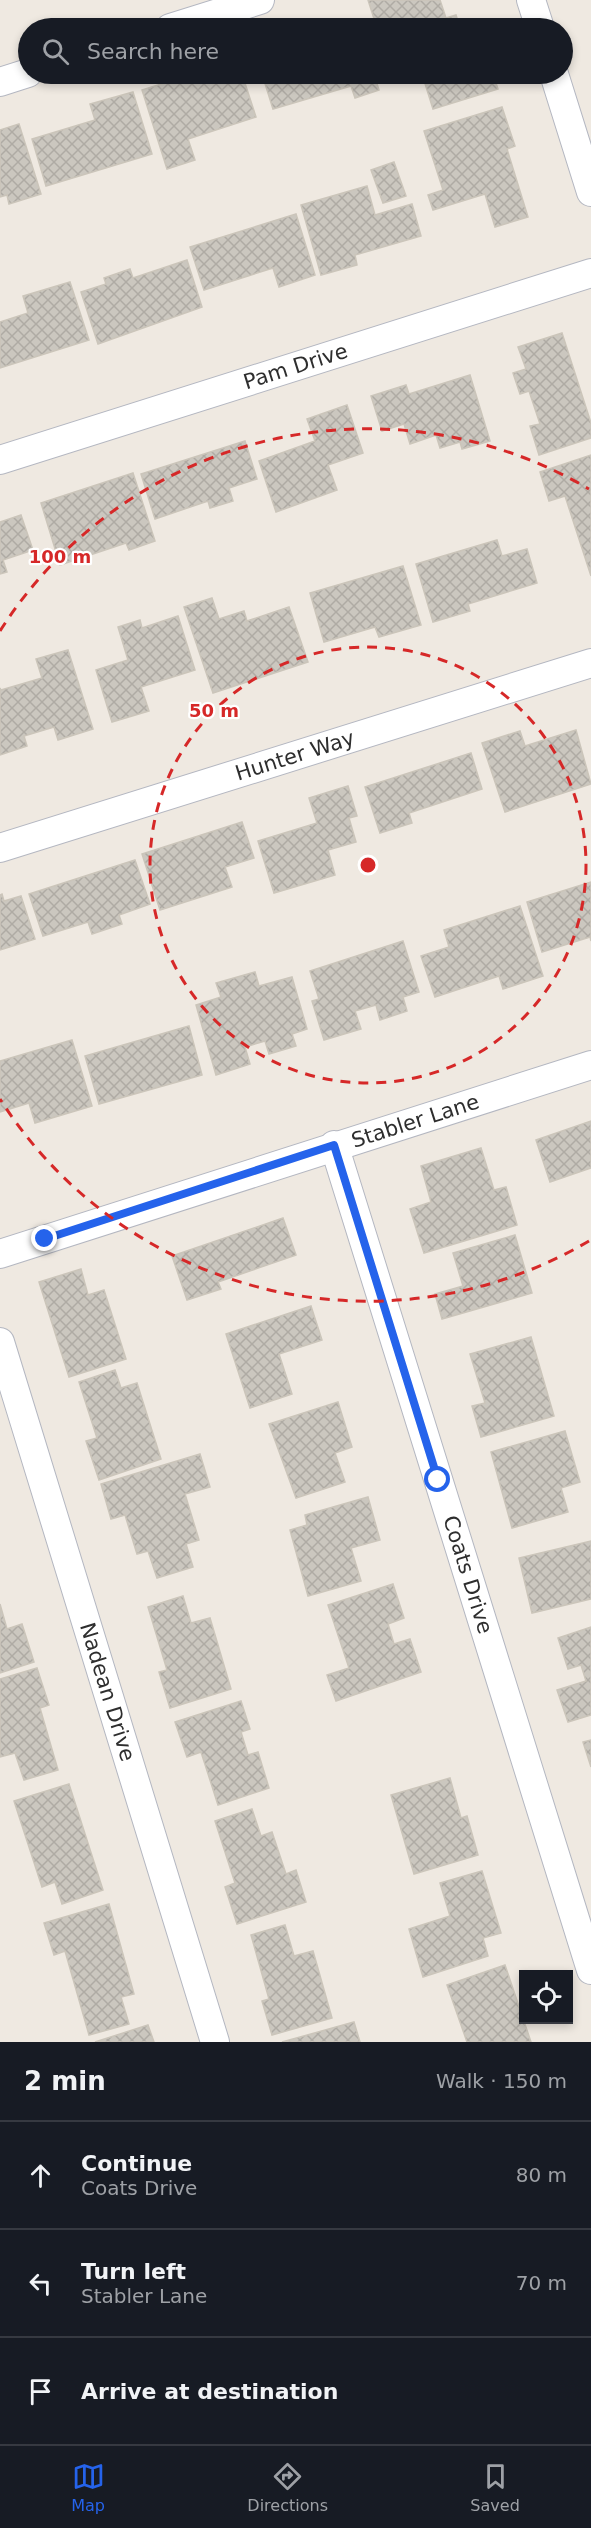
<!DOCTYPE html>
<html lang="en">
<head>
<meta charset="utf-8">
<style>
  :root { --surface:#171b24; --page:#20242c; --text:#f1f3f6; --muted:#9ea1a6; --line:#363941; --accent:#2563eb }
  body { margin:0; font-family:"DejaVu Sans",sans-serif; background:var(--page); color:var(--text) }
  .controls { position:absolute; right:18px; bottom:18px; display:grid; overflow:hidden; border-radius:0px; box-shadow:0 3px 9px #0003 }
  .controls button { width:54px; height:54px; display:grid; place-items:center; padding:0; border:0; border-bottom:2px solid var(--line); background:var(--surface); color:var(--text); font:30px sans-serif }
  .stop { position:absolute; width:18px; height:18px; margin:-14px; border:4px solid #2563eb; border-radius:50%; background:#fff }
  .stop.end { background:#2563eb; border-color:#fff; box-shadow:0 2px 6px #0008 }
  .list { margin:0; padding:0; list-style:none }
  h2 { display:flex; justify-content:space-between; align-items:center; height:78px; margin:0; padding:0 24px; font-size:26px }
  h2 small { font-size:20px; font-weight:400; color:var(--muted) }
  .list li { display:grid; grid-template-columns:39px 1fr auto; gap:18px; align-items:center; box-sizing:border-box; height:108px; padding:0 24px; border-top:2px solid var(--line) }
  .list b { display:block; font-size:22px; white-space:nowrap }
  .list p { margin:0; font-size:20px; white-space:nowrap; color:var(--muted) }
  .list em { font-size:20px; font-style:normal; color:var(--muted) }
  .icon { flex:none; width:33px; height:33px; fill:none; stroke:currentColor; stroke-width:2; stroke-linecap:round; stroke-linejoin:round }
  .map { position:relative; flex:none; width:591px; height:2042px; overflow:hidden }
  .search { position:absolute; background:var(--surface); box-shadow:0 3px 9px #0003; left:18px; right:18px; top:18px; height:66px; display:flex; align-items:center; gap:15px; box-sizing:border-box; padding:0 21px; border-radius:33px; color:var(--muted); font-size:22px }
  .sheet { height:402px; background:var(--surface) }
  nav { display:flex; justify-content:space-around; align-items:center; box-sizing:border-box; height:84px; border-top:2px solid var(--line); background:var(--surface); font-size:16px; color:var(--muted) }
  nav a { display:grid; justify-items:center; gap:3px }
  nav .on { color:var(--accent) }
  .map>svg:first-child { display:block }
  .building { fill:url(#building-cross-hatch); stroke:#cbc5ba; stroke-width:1.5 }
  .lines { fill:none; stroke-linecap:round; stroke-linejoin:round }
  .minor-casing { stroke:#b4b7c1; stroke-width:30 }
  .minor { stroke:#fff; stroke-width:28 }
  .route { stroke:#2563eb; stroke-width:8 }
  .ring { fill:none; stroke:#d62828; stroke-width:3; stroke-dasharray:10 8 }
  .labels { text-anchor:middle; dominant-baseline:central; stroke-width:4.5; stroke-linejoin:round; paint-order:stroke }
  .street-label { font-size:21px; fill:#2e2e2e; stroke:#fff }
  .centre { fill:#d62828; stroke:#fff; stroke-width:3 }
  .ring-label { font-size:18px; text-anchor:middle; font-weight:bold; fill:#d62828; stroke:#fff; stroke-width:4.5; stroke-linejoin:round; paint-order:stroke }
</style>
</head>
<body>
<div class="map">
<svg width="591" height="2042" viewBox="0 0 591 2042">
  <defs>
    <pattern id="building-cross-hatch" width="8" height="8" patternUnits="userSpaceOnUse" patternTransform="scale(1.5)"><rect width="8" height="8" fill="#cbc7bf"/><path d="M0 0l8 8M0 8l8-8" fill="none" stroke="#afaba4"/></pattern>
  </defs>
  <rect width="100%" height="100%" fill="#efe9e1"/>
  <!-- building -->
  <g class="building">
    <path d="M368 0H440L446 18 456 15 460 28H408L406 21 377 28Z"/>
    <path d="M357 19 360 28H327Z"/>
    <path d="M193 74H210L213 84 242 74 256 117 188 139 195 160 167 169 142 90Z"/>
    <path d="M262 74H374L379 90 355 98 351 86 273 109Z"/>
    <path d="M422 74H493L498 89 433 109Z"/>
    <path d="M133 92 152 154 46 186 32 139 95 120 90 104Z"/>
    <path d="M502 107 515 146 507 149 528 217 495 227 485 194 433 210 428 195 443 190 424 131Z"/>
    <path d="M19 124 41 194 9 204 7 195 0 197V130Z"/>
    <path d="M394 162 406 196 383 203 371 170Z"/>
    <path d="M367 186 375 215 412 204 421 236 355 255 357 265 321 275 301 205Z"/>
    <path d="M296 214 315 275 279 287 273 268 204 290 190 247Z"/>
    <path d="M187 260 202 307 98 344 81 292 106 284 104 278 130 269 133 278Z"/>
    <path d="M70 282 89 340 0 368V322L28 313 23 296Z"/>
    <path d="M562 333 591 423V438L539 455 530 426 540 424 529 391 520 394 513 373 526 369 518 347Z"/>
    <path d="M470 375 490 441 462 449 460 442 440 448 436 435 410 444 404 424 382 431 371 396 406 385 409 394Z"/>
    <path d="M347 405 363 453 328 465 337 490 276 512 259 461 315 441 307 419Z"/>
    <path d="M245 441 257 479 229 488 233 501 210 508 208 501 155 519 141 474Z"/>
    <path d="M591 455V576L565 496 549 501 540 472Z"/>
    <path d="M133 473 155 541 129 550 126 543 60 565 41 503Z"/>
    <path d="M21 515 33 550 3 560 7 572 0 574V522Z"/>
    <path d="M497 540 502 556 527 549 537 583 468 604 470 611 433 622 416 564Z"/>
    <path d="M403 566 421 625 379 637 375 627 324 642 310 593Z"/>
    <path d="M212 598 219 619 244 611 247 621 289 607 308 662 213 693 184 607Z"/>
    <path d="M178 616 195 670 141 687 149 711 112 722 96 670 128 660 118 627 140 620 142 628Z"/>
    <path d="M68 650 93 729 58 740 54 727 24 736 27 746 0 755V688L1 690 42 678 36 659Z"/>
    <path d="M576 730 591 784 505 812 482 743 520 731 525 746Z"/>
    <path d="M471 753 482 789 409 813 412 823 380 833 365 787Z"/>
    <path d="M348 786 357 816 349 818 356 842 328 850 335 875 274 893 258 841 317 823 309 798Z"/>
    <path d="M242 822 254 858 225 867 232 887 160 910 142 854Z"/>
    <path d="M135 860 150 904 119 915 122 924 92 934 88 922 43 936 29 894Z"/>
    <path d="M591 882V941L590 937 542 952 527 902Z"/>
    <path d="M2 894 4 901 21 896 35 939 0 950V895Z"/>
    <path d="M520 906 543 976 503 989 499 976 435 997 421 956 449 947 444 930Z"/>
    <path d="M403 941 419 992 403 997 407 1011 380 1020 376 1005 355 1011 361 1029 324 1040 312 1001 319 999 310 971Z"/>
    <path d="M255 972 259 986 292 977 307 1029 292 1034 296 1046 269 1054 265 1041 245 1047 250 1064 216 1075 196 1005 221 997 216 983Z"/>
    <path d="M189 1026 202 1075 99 1104 85 1056Z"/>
    <path d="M72 1040 92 1106 35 1123 29 1103 0 1112V1061Z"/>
    <path d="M591 1121V1168L550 1182 536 1140Z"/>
    <path d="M481 1148 494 1190 506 1187 517 1225 424 1253 410 1209 431 1202 421 1166Z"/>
    <path d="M283 1218 296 1255 218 1282 221 1289 187 1300 172 1256Z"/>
    <path d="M515 1235 532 1293 442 1319 435 1294 463 1286 453 1253Z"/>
    <path d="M81 1269 88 1295 104 1290 126 1359 69 1377 39 1282Z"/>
    <path d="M311 1306 322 1340 279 1354 292 1394 250 1408 226 1334Z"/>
    <path d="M531 1337 554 1416 481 1437 472 1406 485 1403 470 1354Z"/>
    <path d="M115 1370 121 1388 137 1383 161 1459 99 1480 86 1441 97 1438 79 1382Z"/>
    <path d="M338 1402 352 1447 335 1453 345 1482 296 1498 269 1424Z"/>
    <path d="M565 1431 580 1482 561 1488 568 1512 512 1528 491 1452Z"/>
    <path d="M200 1454 210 1487 185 1494 199 1540 186 1544 193 1567 157 1578 148 1551 137 1554 125 1515 111 1519 101 1484Z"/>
    <path d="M368 1497 380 1540 351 1548 361 1581 308 1596 290 1530 307 1525 305 1515Z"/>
    <path d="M591 1541V1599L532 1613 519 1558Z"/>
    <path d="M393 1584 404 1618 388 1624 394 1644 410 1639 421 1672 336 1701 327 1675 349 1668 328 1605Z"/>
    <path d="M183 1596 191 1623 210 1618 231 1689 170 1708 159 1672 167 1670 148 1607Z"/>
    <path d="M0 1604 7 1629 22 1624 34 1662 0 1673Z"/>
    <path d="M591 1627V1715L568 1722 557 1690 586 1681 581 1665 568 1669 558 1638Z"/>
    <path d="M37 1668 49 1705 40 1708 58 1770 24 1780 15 1753 0 1757V1679Z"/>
    <path d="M241 1701 250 1729 241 1732 248 1755 258 1752 269 1788 218 1805 201 1752 187 1757 175 1722Z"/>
    <path d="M591 1740V1767L583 1742Z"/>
    <path d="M450 1778 461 1818 467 1816 478 1855 414 1874 391 1795Z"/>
    <path d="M69 1784 103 1890 62 1904 55 1882 42 1887 14 1801Z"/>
    <path d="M252 1809 261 1836 272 1832 286 1874 296 1870 306 1902 237 1924 225 1887 235 1883 215 1821Z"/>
    <path d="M482 1871 501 1933 483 1938 488 1956 423 1977 409 1929 450 1916 440 1883Z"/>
    <path d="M109 1904 134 1994 121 1997 129 2024 89 2035 65 1951 54 1955 44 1923Z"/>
    <path d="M285 1925 294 1956 313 1951 332 2018 272 2035 262 2001 269 1999 251 1935Z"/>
    <path d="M505 1965 531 2042H467L447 1985Z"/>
    <path d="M354 2022 360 2042H282Z"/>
    <path d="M148 2025 154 2042H95Z"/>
  </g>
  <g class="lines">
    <defs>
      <g id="minor">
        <path d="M531 0 540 28"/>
        <path d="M170 28 260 0"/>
        <path d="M554 74 591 192"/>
        <path d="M0 82 28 73"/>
        <path id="s1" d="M0 460 591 273"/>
        <path id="s2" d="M0 848 591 663"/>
        <path id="s3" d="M334 1145 591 1970"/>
        <path id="s4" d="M0 1254 591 1065"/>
        <path id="s5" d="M0 1342 215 2042"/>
      </g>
    </defs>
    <!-- minor casing -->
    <use href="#minor" class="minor-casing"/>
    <!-- minor -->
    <use href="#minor" class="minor"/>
  </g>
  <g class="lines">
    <!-- route -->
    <path class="route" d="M45 1239 334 1145 438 1480"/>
  </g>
  <!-- distance rings -->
  <g class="ring">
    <circle cx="368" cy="865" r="218"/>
    <path d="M589 1241A436 436 0 0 1 0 1099M0 631A436 436 0 0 1 589 489"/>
  </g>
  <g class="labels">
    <!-- street labels -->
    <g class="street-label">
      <text stroke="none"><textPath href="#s1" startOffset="310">Pam Drive</textPath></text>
      <text stroke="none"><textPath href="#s2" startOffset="309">Hunter Way</textPath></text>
      <text stroke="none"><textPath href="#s4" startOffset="436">Stabler Lane</textPath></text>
      <text stroke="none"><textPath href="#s3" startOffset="450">Coats Drive</textPath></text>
      <text stroke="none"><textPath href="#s5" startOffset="366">Nadean Drive</textPath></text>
    </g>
  </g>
  <circle cx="368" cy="865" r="9" class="centre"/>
  <g class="ring-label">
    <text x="60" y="563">100 m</text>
    <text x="214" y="717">50 m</text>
  </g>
</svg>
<div class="controls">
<button><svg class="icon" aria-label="locate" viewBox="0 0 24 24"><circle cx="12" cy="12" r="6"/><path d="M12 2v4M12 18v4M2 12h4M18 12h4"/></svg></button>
</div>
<div class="stop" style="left:438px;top:1480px"></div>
<div class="stop end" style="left:45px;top:1239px"></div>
<div class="search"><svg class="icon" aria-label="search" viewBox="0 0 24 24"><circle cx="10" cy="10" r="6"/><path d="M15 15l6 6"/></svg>Search here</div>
</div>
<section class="sheet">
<h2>2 min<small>Walk · 150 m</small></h2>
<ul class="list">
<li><svg class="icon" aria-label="ahead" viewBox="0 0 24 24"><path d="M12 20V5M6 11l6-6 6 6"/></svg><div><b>Continue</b><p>Coats Drive</p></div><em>80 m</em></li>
<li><svg class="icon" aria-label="left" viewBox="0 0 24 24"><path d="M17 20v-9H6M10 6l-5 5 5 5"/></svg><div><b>Turn left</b><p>Stabler Lane</p></div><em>70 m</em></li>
<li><svg class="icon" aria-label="arrive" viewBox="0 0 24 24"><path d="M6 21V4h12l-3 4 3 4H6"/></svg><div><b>Arrive at destination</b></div></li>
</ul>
</section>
<nav>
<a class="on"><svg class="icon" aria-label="map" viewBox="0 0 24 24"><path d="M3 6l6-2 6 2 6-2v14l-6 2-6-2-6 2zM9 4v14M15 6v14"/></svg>Map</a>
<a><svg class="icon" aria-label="directions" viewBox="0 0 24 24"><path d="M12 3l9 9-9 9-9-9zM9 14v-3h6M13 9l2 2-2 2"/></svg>Directions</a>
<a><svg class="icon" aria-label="saved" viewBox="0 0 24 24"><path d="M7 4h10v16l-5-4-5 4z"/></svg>Saved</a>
</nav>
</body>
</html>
